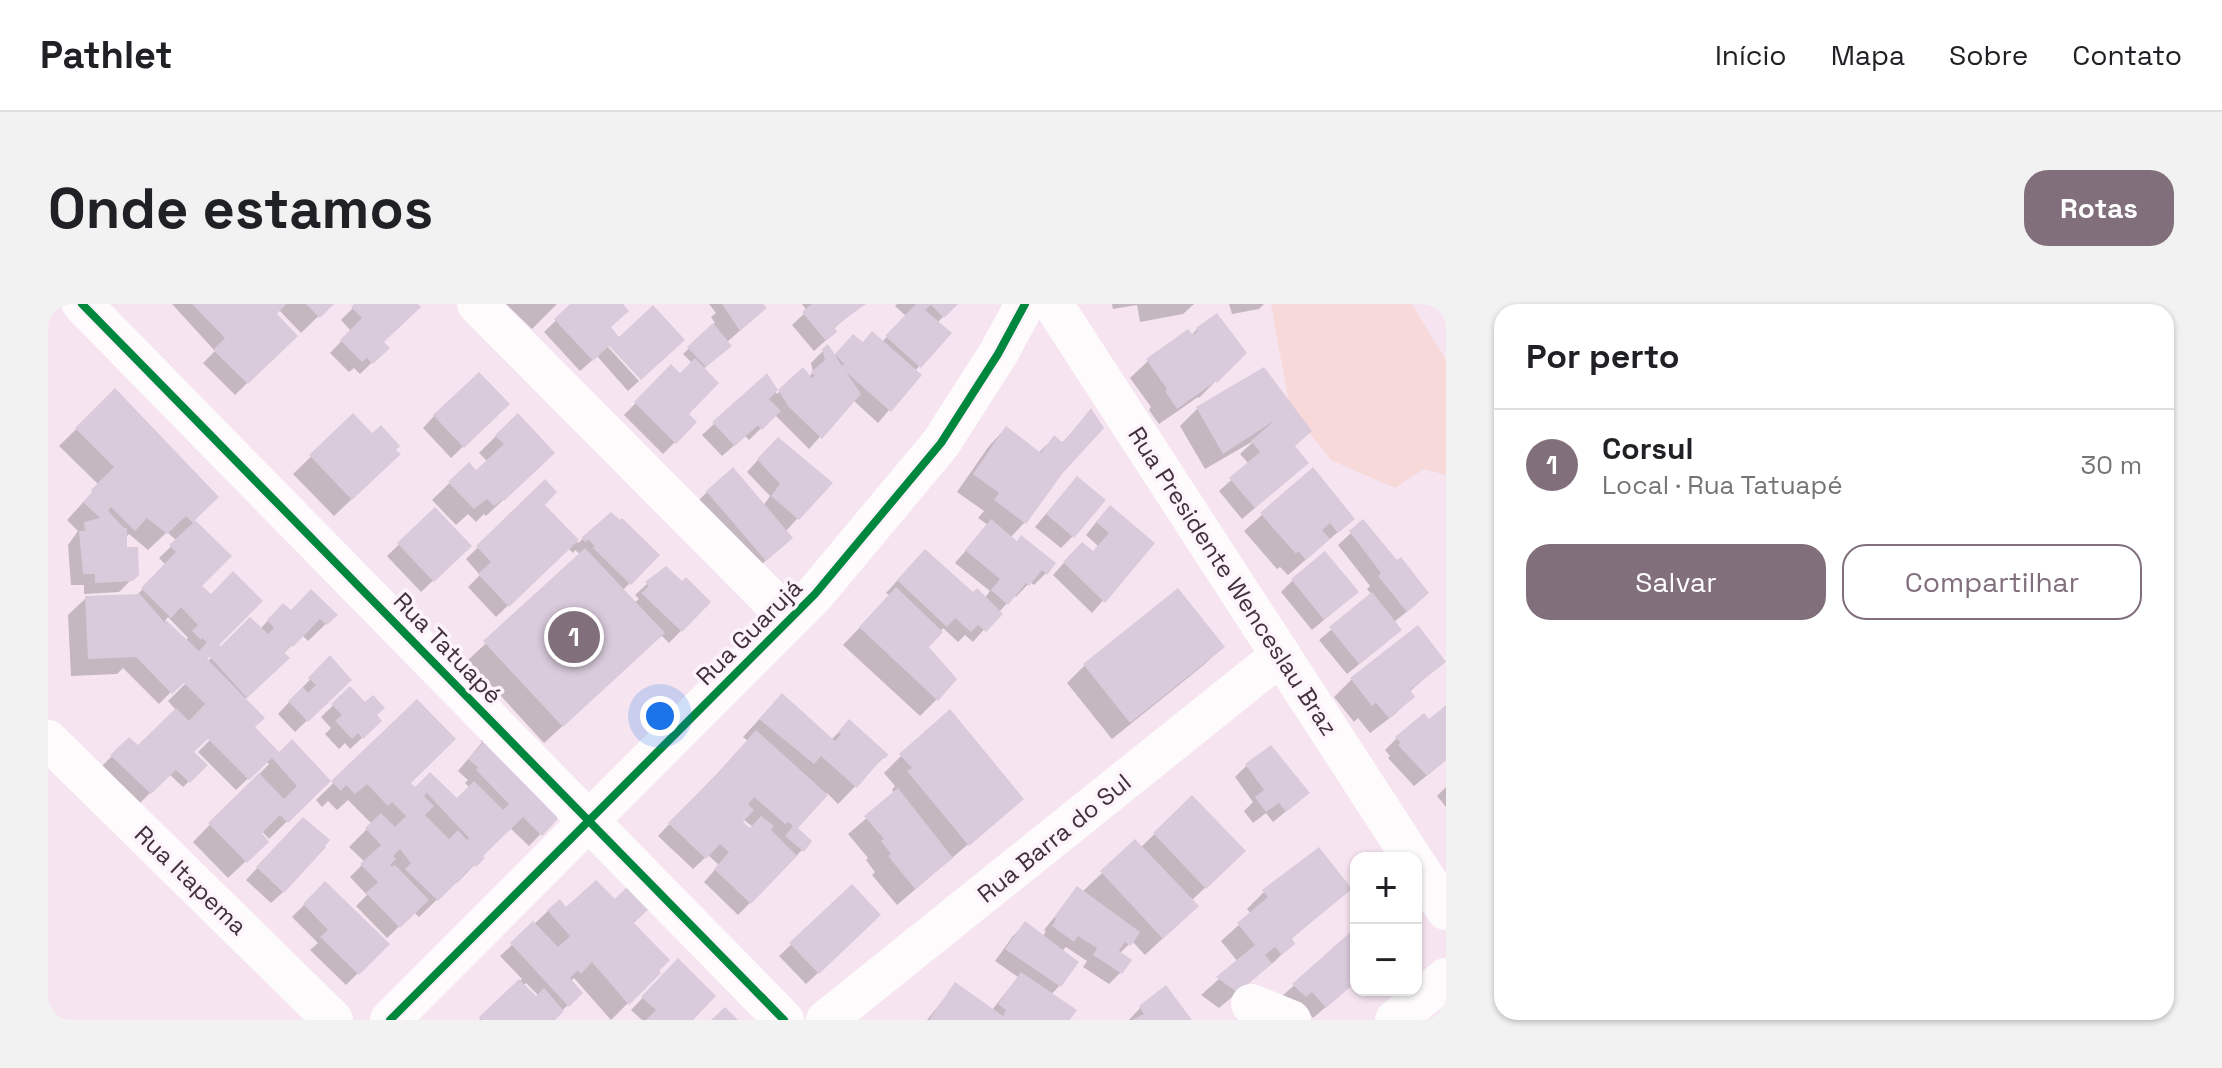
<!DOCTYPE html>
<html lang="pt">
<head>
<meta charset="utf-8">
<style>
  :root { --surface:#fff; --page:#f2f2f2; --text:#202124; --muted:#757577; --line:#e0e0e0; --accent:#816f7c }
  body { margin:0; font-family:"Space Grotesk",sans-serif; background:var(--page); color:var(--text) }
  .controls { position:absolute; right:24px; bottom:24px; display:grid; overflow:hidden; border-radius:16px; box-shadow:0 2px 6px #0004 }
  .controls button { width:72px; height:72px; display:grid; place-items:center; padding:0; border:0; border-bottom:2px solid var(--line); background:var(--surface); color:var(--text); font:40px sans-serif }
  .you { position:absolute; left:612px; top:412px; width:28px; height:28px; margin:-20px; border:6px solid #fff; border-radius:50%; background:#1a73e8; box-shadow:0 0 0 12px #1a73e833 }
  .badge { display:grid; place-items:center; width:52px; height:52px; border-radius:50%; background:var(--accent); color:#fff; font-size:26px; font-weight:700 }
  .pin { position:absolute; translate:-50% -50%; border:4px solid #fff; box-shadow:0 2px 8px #0006 }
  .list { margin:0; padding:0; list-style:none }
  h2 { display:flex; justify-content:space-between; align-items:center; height:104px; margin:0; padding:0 32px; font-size:34px }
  h2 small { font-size:26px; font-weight:400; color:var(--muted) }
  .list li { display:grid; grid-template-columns:52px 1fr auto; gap:24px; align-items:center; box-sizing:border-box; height:112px; padding:0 32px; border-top:2px solid var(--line) }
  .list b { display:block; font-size:30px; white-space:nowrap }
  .list p { margin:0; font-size:26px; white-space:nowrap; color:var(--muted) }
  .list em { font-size:26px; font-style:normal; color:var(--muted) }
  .actions { display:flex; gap:16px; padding:24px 32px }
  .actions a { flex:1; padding:18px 0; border:2px solid var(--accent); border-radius:24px; text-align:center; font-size:28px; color:var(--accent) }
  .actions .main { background:var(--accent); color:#fff }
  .map { position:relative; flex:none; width:1398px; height:716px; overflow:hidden; border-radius:24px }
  header { display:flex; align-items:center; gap:48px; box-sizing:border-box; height:112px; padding:0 40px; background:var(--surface); border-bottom:2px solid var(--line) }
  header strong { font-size:38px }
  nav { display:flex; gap:44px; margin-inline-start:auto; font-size:28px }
  .intro { display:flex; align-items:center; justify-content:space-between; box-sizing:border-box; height:192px; padding:0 48px }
  h1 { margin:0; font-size:56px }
  .button { padding:20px 36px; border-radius:24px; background:var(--accent); color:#fff; font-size:28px; font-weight:700 }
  main { display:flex; gap:48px; padding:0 48px }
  aside { flex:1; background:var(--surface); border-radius:24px; box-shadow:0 2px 6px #0004 }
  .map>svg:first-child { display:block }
  .green { fill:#f8d9d9 }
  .shadow { fill:#0003; fill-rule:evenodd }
  .building { fill:#dacbdc; fill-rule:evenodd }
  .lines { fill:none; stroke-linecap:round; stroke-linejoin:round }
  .minor { stroke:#fefbfd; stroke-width:40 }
  .cycleway-casing { stroke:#fdf3fa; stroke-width:13 }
  .cycleway { stroke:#00873e; stroke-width:8 }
  .labels { text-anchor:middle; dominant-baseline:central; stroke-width:7; stroke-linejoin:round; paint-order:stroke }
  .street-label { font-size:24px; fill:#42303d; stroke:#fdf3fa }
</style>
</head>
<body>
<header>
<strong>Pathlet</strong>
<nav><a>Início</a><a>Mapa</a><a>Sobre</a><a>Contato</a></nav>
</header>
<div class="intro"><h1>Onde estamos</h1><a class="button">Rotas</a></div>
<main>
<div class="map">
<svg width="1398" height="716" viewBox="0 0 1398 716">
  <rect width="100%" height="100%" fill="#f6e5f1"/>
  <!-- green -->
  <path class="green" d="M1223 0H1364L1398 56V171L1376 165 1347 184 1283 156 1242 105Z"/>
  <!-- shadow -->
  <g class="shadow">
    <path d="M124 0H283L253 29 231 6 227 10 247 32 187 91 155 59 167 47Z"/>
    <path d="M309 0H367L333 38 339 44 312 70 306 64 301 68 282 49 303 27 293 16Z"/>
    <path d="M458 0H509L484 25Z"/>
    <path d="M525 0H572L561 24 571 36H635L562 40 559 42 591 77 580 87 549 52 532 67 496 28Z"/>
    <path d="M661 0H712L704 16 679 38 676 47 655 65 639 110 647 118 615 150 576 111 623 63 632 71 644 59 635 50 667 19 663 13 668 9Z"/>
    <path d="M754 0H815L785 25 787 28 766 47 744 21 759 7Z"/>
    <path d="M849 0H907L889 19 901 29 867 67 871 71 830 119 805 96 761 145 727 111 701 136 697 132 674 152 654 131 718 72 729 90 755 65 761 73 765 68 763 59 779 43 785 53 793 44 834 38 858 12 847 2Z"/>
    <path d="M1064 0H1146L1135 10 1092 18 1089 1 1065 5Z"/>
    <path d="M1181 0H1216L1211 5 1184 10Z"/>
    <path d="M1149 25 1196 48 1151 94 1150 93 1111 120 1101 106 1103 103 1082 74 1100 57 1143 32Z"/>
    <path d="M1215 66 1245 143 1246 171 1194 215 1171 187 1201 160 1192 150 1207 136 1157 165 1132 122 1149 105Z"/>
    <path d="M67 87 145 216 151 282 163 293 213 297 111 400 75 364 69 370 23 372 20 311 38 294 88 292 118 261 111 254 129 237 119 228 100 246 81 230 77 234 78 245 89 270 71 288 36 290V281H23L20 241 30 227 19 216 51 181 11 142ZM120 313 140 334 137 337 117 317Z"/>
    <path d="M459 100 403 154 375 124 386 112Z"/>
    <path d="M1043 107 1012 168 976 219 962 234 998 269 986 281 982 278 968 293 966 291 925 338 917 331 910 338 895 324 892 328 878 343 889 395 872 412 795 341 842 292 838 289 865 259 936 295 942 287 907 259 940 221 930 214 936 207 909 188 941 142 958 124 990 149 1006 134 1013 140Z"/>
    <path d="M305 112 333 167 286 212 245 170Z"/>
    <path d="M448 132 487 166 438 212 436 210 428 218 420 210 408 221 384 196 420 161 428 169 440 158 431 149Z"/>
    <path d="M718 147 782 179 737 228 743 234 705 268 647 200 659 188 715 202 722 192 699 168Z"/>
    <path d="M1264 166 1305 215 1240 271 1232 263 1229 265 1196 227Z"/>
    <path d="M497 178 494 202 530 239 563 211 609 251 574 287 586 299 591 295 587 291 599 280 661 298 621 339 613 331 496 439 420 356 533 251 527 246 525 249 520 244 448 313 420 283 432 271 418 255Z"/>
    <path d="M1018 186 1024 233 1013 244 987 223Z"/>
    <path d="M387 206 421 242 373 288 339 252Z"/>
    <path d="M1050 216 1104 240 1044 309 1005 271 1022 252 1044 249 1050 242 1038 231Z"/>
    <path d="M1315 218 1367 301 1346 318 1340 337 1299 370 1271 336 1324 291 1319 285 1322 282 1290 241Z"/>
    <path d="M1245 276 1296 299 1264 326 1233 288Z"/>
    <path d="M1129 287 1174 343 1157 360 1064 435 1019 379 1036 362Z"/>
    <path d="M235 301 242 308 287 311 260 337 254 331 235 350 223 371 196 396 205 423 231 450 280 477 221 535 212 525 218 538 180 574 145 538 221 460 218 457 188 486 150 448 182 416 144 448 152 467 135 483 121 470 85 506 47 469 81 435 90 444 128 406 120 397 202 315 212 325Z"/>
    <path d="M1370 323 1397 357 1361 388 1364 393 1347 410 1322 429 1310 414 1306 418 1286 393 1303 376Z"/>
    <path d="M282 354 301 376 247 428 230 410Z"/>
    <path d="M302 385 332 417 302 445 297 439 291 445 277 430 283 424 273 413Z"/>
    <path d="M369 398 360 479 367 486 409 497 422 484 417 479 420 476 410 467 436 436 437 443 507 515 481 542 462 524 409 579 408 577 371 613 366 608 339 634 308 602 319 591 302 573 317 558 301 543 324 520 300 496 289 506 280 497 274 503 268 496Z"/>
    <path d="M1398 404V456L1366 482 1340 454 1342 452 1337 446 1349 434 1381 418Z"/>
    <path d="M717 409 783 436 801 418 838 451 790 500 779 489 748 524 754 546 690 611 656 578 671 561 660 551 645 565 610 532 700 437 695 433ZM695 515 705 523 702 526 692 518Z"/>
    <path d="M853 452 973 495 849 601 824 571 827 568 818 556 820 554 800 530 847 490 844 486 847 482 836 469Z"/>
    <path d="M1198 462 1247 500 1225 518 1218 509 1205 519 1196 507 1205 498 1187 473Z"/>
    <path d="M1398 483V503L1389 492Z"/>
    <path d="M1144 494 1178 564 1143 597 1131 619 1097 651 1084 637 1071 650 1073 668 1061 680 1035 663 1039 657 1018 643 1013 648 1011 682 1003 691 1020 716H879L908 680 944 706 970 673 947 657 965 632 977 620 995 632 998 627 996 626 1029 585 1034 588 1087 538 1092 544Z"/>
    <path d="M244 527 235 588 223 599 198 576Z"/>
    <path d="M277 580 339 640 298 681 262 646 270 639 244 613Z"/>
    <path d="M804 583 819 623 758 680 731 652Z"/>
    <path d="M1301 585 1242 636 1244 640 1227 657 1171 704 1153 691 1190 658 1173 637 1203 610 1199 605 1216 588Z"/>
    <path d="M518 606 584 619 610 669 563 716 526 674 522 678 533 689 504 716H431L474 675 452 652 500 607ZM478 679 491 692 488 695 475 682Z"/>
    <path d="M1308 626V677L1265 714 1252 698 1245 703 1233 693Z"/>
    <path d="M630 657 643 716H594L583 706Z"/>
    <path d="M1118 684 1142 716H1081L1092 704Z"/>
  </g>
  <!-- building -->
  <g class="building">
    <path d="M144 0H238L229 10 250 32 200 80 165 46 177 34Z"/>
    <path d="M258 0H286L272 14Z"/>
    <path d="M306 0H370L373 3 336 38 342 44 325 60 319 54 314 58 292 36 314 14 303 3Z"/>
    <path d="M522 0H575L581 7 563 23 571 33 605 1 637 36 593 76 561 42 545 57 506 15Z"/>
    <path d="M674 0H715L719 4 692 27Z"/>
    <path d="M764 0H818L786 23 789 28 778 37 754 8Z"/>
    <path d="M868 0H910L896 14 883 1 877 6 904 29 873 64 837 32Z"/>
    <path d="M1169 9 1199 49 1169 79 1168 77 1129 105 1117 87 1119 85 1098 55 1140 25 1145 31 1150 27 1148 24Z"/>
    <path d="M665 19 684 42 658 63 639 43Z"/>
    <path d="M824 27 874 71 843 108 798 68 813 90 774 135 741 103 730 86 755 63 764 74 767 72 763 68 777 56 774 45 780 40 794 62 796 60 787 50 805 30 815 38Z"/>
    <path d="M647 54 671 79 641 110 649 118 628 140 586 98 623 60 632 69Z"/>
    <path d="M1216 63 1264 127 1247 142 1261 159 1207 204 1181 174 1212 148 1203 137 1227 116 1175 150 1148 103Z"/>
    <path d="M431 68 462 100 416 144 385 111Z"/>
    <path d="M719 69 730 86 721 95 733 107 714 126 710 121 687 142 664 118Z"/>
    <path d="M67 84 171 193 147 216 184 252 154 282 163 290 185 267 215 297 171 341 173 342 202 313 220 330 226 324 219 316 235 299 243 306 263 285 290 311 279 321 272 315 245 343 243 341 236 348 242 354 199 394 162 353 159 355 217 414 207 423 231 448 244 435 283 477 240 519 232 511 214 529 221 538 199 559 160 519 211 469 236 495 249 482 224 454 201 476 160 435 146 448 160 461 142 479 128 466 103 490 62 451 81 433 90 441 128 404 141 417 157 400 136 379 124 390 88 353 40 355 37 292 92 290 117 319 119 317 151 347 159 338 154 334 153 336 144 327 150 321 133 303 123 314 93 284 128 248 121 241 145 219 138 212 119 230 99 214 87 227 63 203 60 207 76 224H79V243H90L91 271 85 277 47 279V270H35L31 227H37L36 218 52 214 35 198 44 188 43 186 66 163 27 124Z"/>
    <path d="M1043 104 1056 124 1014 170 978 220 946 196 951 189 925 170 958 122 993 149 1006 131 1015 139Z"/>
    <path d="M305 109 324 129 333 121 352 142 348 146 353 150 304 196 261 151Z"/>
    <path d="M470 109 507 149 456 197 455 195 446 202 439 195 426 205 400 178 421 158 428 166 456 140 447 131Z"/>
    <path d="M730 133 785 179 751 216 723 192 732 180 709 155Z"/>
    <path d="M685 163 745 234 718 257 658 187Z"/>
    <path d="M1265 163 1307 215 1290 229 1282 219 1274 226 1282 235 1258 256 1250 247 1248 250 1212 209Z"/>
    <path d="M1029 172 1058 196 1026 234 998 210Z"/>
    <path d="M497 175 509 188 497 201 531 236 461 303 430 270 443 258 428 242Z"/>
    <path d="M1062 201 1107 239 1057 299 1015 258 1034 238 1045 247 1061 229 1048 218Z"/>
    <path d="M387 203 424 242 386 278 349 239Z"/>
    <path d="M563 208 572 216 574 214 612 251 583 281 545 244 547 242 540 235 538 238 533 234Z"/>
    <path d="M943 215 969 237 973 231 1008 259 999 271 994 266 981 282 978 279 960 301 943 286 952 275 917 246Z"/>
    <path d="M1315 215 1349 256 1353 253 1381 289 1359 308 1330 272 1333 269 1301 227Z"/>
    <path d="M537 244 617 329 515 423 435 337Z"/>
    <path d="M877 245 925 288 929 284 955 310 938 328 930 321 923 328 907 314 899 323 849 276Z"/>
    <path d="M1277 247 1311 288 1276 316 1243 275Z"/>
    <path d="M618 262 634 277 638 273 663 298 634 328 593 289 601 282 597 278Z"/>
    <path d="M848 283 895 328 881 343 909 375 890 397 811 323Z"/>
    <path d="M1130 284 1177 343 1082 419 1035 360Z"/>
    <path d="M1324 288 1354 326 1311 360 1281 323Z"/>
    <path d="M1370 321 1398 358 1362 386 1367 393 1341 414 1328 399 1324 402 1302 374Z"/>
    <path d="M282 351 304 376 260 418 240 397 255 383 260 389 268 381 260 374Z"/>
    <path d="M302 382 317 398 325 391 337 404 329 411 334 417 315 435 310 429 304 435 287 417 294 411 283 400Z"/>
    <path d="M734 389 787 437 793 430 790 428 801 415 841 451 836 455 835 453 809 484 773 452 766 460 711 415Z"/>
    <path d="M369 395 408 435 363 479 367 483 382 468 409 494 426 477 455 506 461 500 428 466 430 463 420 455 435 439 432 437 436 434 443 440 440 443 477 480 480 477 509 507V516L494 532 475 513 435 552 437 554 428 563 426 561 390 597 357 565 363 559 352 545 345 552 348 555 342 561 344 563 347 561 381 596 352 624 318 589 330 578 312 560 333 541 317 524 333 509 347 523 358 512 344 498 340 502 319 480 307 490 298 481 293 487 283 477ZM379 489 421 534 419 536 410 526 401 535 377 511 386 502 376 492Z"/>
    <path d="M1398 401V456L1379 472 1350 441 1353 439 1347 433 1376 409 1381 415Z"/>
    <path d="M902 405 976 495 921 542 859 467 864 464 851 450Z"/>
    <path d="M708 426 780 491 750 524 764 537 756 548 737 532 745 522 740 518 737 520 706 493 700 500 706 506 695 518 702 524 713 512 726 522 723 526 749 552 703 600 666 565 681 548 672 540 658 555 620 519 667 472Z"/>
    <path d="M1223 441 1262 489 1238 508 1231 499 1218 508 1207 493 1216 486 1197 460Z"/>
    <path d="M850 484 905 554 867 585 840 552 843 550 833 537 836 535 816 512Z"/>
    <path d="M1144 491 1198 547 1158 585 1105 529Z"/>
    <path d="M255 513 282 536 277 542 278 543 236 589 208 563Z"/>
    <path d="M1087 535 1151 602 1115 635 1052 567Z"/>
    <path d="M1271 543 1304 585 1244 634 1247 640 1234 651 1227 643 1217 651 1224 659 1190 689 1168 673 1207 641 1189 619 1220 593 1214 586Z"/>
    <path d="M548 576 567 595 583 579 605 601 586 619 622 656 611 667 613 669 581 701 544 658 533 670 530 666 522 674 535 689 521 703 462 639 485 617 510 643 522 632 499 606 512 595 518 603Z"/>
    <path d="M277 577 342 640 311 671 272 633 280 626 255 600Z"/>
    <path d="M804 580 833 611 771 670 741 639Z"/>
    <path d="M1029 582 1092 628 1083 642 1077 638 1071 647 1084 656 1074 670 1045 651 1049 644 1030 632 1026 638 1004 622 1008 615 1006 613Z"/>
    <path d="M977 617 1031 658 1013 683 957 645Z"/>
    <path d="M1308 623V678L1278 704 1264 688 1258 693 1244 680Z"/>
    <path d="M630 654 668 692 645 716H598L608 706 593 693Z"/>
    <path d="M973 668 1029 706 1022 716H881L907 678 955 712 958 706 950 700Z"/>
    <path d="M471 675 488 692 496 684 516 707 507 716H434L431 713Z"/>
    <path d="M1118 681 1144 716H1084L1096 710 1091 702Z"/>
    <path d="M677 703 690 716H663Z"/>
  </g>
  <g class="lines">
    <!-- minor -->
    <g class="minor">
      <path d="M34 0 736 716"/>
      <path d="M429 0 742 315"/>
      <path d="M1005 0 1364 554"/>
      <path d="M0 436 285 716"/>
      <path d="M1368 560 1398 606"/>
      <path d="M1203 700 1243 716"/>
      <path d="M342 716 767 290 893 139 950 50 977 0"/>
      <path d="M778 716 1233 351"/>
      <path d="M1347 716 1398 674"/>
    </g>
    <defs>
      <g id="cycleway">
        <path d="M34 0 736 716"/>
        <path d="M342 716 767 290 893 139 950 50 977 0"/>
      </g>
    </defs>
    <!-- cycleway casing -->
    <use href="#cycleway" class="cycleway-casing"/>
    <!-- cycleway -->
    <use href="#cycleway" class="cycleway"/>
  </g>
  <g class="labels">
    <!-- street labels -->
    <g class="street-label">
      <text transform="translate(1185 277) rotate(57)">Rua Presidente Wenceslau Braz</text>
      <text transform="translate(701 328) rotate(-45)">Rua Guarujá</text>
      <text transform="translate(400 344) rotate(46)">Rua Tatuapé</text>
      <text transform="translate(1006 534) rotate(-39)">Rua Barra do Sul</text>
      <text transform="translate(143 576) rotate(44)">Rua Itapema</text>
    </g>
  </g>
</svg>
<div class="controls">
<button>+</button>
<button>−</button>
</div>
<div class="you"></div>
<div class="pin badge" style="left:526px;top:333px">1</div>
</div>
<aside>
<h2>Por perto<small></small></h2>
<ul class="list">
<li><span class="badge">1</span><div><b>Corsul</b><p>Local · Rua Tatuapé</p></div><em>30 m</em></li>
</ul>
<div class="actions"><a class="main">Salvar</a><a>Compartilhar</a></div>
</aside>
</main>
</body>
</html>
